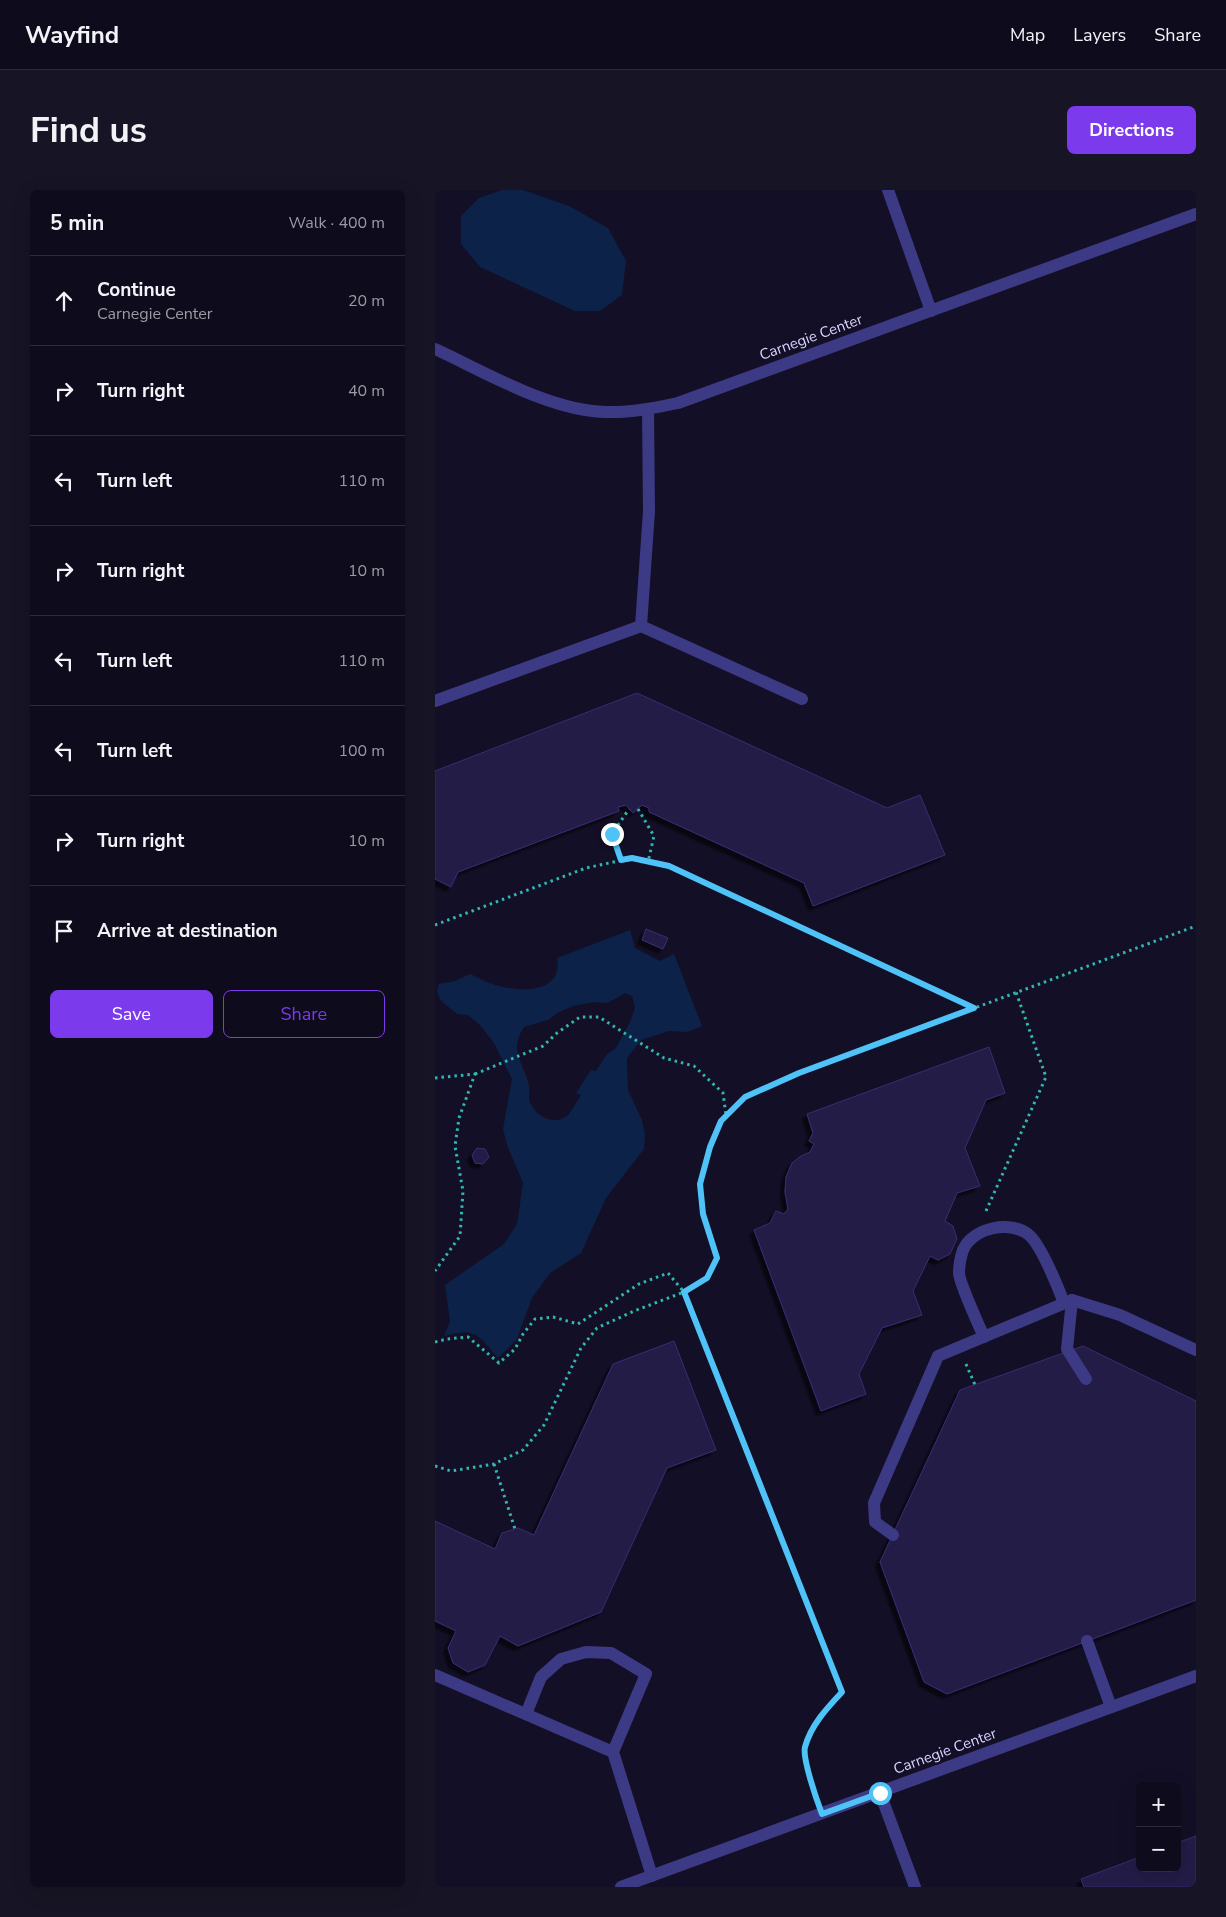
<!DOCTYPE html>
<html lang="en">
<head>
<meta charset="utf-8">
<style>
  :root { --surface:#0e0b1c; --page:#171425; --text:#f1f3f6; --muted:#9b9ba3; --line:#2e2b3b; --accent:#7c3aed }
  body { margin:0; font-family:"Nunito Sans",sans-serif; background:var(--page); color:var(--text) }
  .controls { position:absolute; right:15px; bottom:15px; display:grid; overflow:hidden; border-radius:8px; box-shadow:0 5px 20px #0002 }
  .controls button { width:45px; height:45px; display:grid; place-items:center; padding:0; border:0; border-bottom:1px solid var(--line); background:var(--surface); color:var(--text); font:25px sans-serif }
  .stop { position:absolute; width:15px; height:15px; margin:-11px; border:4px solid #4fc3f7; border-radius:50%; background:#fff }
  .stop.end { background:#4fc3f7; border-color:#fff; box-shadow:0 1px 5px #0008 }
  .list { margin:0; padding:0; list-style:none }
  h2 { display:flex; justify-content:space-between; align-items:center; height:65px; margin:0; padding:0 20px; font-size:21px }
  h2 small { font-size:16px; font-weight:400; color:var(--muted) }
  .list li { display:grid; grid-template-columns:32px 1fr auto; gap:15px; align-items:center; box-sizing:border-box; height:90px; padding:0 20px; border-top:1px solid var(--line) }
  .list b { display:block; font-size:19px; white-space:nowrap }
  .list p { margin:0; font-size:16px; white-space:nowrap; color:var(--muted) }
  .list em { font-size:16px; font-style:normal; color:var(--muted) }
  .actions { display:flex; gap:10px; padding:15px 20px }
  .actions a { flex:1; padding:11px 0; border:1px solid var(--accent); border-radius:8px; text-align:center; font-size:18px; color:var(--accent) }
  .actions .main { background:var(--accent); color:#fff }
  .icon { flex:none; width:28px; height:28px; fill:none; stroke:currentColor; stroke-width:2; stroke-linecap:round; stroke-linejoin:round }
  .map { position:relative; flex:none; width:761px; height:1697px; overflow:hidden; border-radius:8px }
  header { display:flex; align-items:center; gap:30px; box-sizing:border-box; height:70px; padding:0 25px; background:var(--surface); border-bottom:1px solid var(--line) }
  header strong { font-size:24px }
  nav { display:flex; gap:28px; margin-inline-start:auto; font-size:18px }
  .intro { display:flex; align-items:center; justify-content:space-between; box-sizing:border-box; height:120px; padding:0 30px }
  h1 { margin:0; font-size:35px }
  .button { padding:12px 22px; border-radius:8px; background:var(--accent); color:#fff; font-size:18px; font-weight:700 }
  main { display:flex; gap:30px; padding:0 30px }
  aside { flex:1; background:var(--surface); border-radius:8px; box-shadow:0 5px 20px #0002 }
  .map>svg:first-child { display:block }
  .water { fill:#0c2248; fill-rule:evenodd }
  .building { fill:#241b47; stroke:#3b2d73; filter:url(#shadow) }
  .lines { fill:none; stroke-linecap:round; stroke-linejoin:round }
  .path { stroke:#2fb8b0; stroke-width:3; stroke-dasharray:2.5 4; stroke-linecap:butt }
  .service { stroke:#3d3a85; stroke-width:12 }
  .minor { stroke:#3d3a85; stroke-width:12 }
  .route { stroke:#4fc3f7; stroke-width:6 }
  .labels { text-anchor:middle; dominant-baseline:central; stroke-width:5; stroke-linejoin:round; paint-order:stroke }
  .street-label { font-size:15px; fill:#d9d4ff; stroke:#130f26 }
</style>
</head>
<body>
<header>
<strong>Wayfind</strong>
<nav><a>Map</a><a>Layers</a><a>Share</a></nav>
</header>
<div class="intro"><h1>Find us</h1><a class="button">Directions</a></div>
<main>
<aside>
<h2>5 min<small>Walk · 400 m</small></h2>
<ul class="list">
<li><svg class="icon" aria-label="ahead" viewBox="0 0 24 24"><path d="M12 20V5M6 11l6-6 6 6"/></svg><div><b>Continue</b><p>Carnegie Center</p></div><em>20 m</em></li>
<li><svg class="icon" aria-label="right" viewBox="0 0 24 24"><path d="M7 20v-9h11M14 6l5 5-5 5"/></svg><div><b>Turn right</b></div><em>40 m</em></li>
<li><svg class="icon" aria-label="left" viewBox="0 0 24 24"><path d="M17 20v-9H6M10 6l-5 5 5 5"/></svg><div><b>Turn left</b></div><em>110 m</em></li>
<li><svg class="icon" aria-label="right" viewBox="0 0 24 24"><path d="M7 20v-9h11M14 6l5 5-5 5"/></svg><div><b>Turn right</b></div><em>10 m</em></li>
<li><svg class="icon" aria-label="left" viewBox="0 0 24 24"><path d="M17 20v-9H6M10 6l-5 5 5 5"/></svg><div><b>Turn left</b></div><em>110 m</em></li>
<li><svg class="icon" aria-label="left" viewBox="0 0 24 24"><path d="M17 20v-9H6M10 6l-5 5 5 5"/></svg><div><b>Turn left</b></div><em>100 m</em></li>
<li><svg class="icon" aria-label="right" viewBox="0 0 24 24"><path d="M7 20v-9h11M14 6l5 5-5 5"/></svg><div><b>Turn right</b></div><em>10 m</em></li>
<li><svg class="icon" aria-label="arrive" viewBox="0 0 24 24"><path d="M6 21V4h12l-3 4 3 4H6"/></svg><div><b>Arrive at destination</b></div></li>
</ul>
<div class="actions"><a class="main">Save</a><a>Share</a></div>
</aside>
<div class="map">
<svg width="761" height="1697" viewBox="0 0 761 1697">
  <defs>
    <filter id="shadow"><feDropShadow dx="-4.5" dy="4.5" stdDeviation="1" flood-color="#0009"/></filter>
  </defs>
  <rect width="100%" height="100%" fill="#130f26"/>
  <!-- water -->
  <g class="water">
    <path d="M67 0H88L134 16 173 38 191 71 187 105 165 121H140L45 77 26 54V26L44 8Z"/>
    <path d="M195 740 200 758 225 771 239 764 267 836 252 842 234 841 206 850 192 868 193 900 207 930 210 944 209 959 171 1008 146 1063 115 1083 97 1108 82 1149 63 1168C43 1145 42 1137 9 1146L15 1131 10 1095 69 1054 82 1034 88 993 72 955 68 939 77 889 59 853 45 835 33 825 22 824 6 811 2 802 4 794 20 791 35 784C44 788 54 794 64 796 88 802 128 803 122 768ZM190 803 197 806 200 817 196 830 181 858 172 864 161 881 156 880 141 903 146 905C142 911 138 919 133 925 120 937 100 926 95 912 93 907 95 901 94 896 89 872 73 862 89 837L113 830 124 822 138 816 159 812 173 813Z"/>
  </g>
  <!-- building -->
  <g class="building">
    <path d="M202 503 452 618 485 605 510 665 378 716 369 693 214 622V618L207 615 198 623 191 615 183 617 184 621 23 682 16 697 0 689V581Z"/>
    <path d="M211 739 233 748 228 759 207 750Z"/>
    <path d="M554 857 570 903 551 910 530 958 545 996 522 1003 510 1031 518 1036 522 1049 515 1064 503 1070 495 1066 478 1101 487 1125 447 1138 424 1184 431 1204 386 1221 319 1040 335 1033 341 1021 349 1024 353 1019 350 1002 351 987 357 973 366 966 375 962 379 954 374 951 378 943 372 924Z"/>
    <path d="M42 958 50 959 54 967 48 974 40 973 37 965Z"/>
    <path d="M239 1151 281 1260 232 1278 166 1422 83 1456 65 1446 50 1475 33 1482 18 1473 13 1458 21 1441 0 1431V1331L60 1359 67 1343 83 1338 99 1345 178 1174Z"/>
    <path d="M648 1156 761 1211V1410L512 1504 489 1492 445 1372 525 1200Z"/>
    <path d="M761 1646V1697H649L646 1689 705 1667V1678H742V1653Z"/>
  </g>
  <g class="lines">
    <!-- path -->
    <g class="path">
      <path d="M203 619 219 646 213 672"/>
      <path d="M186 671 177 644 194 619"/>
      <path d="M0 735 151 678 197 668 234 677 538 818"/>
      <path d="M40 884 108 856 122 843 145 827H164L229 868 259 876 288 903 291 925"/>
      <path d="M0 888 40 884 24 928 20 956 28 1001 25 1046 0 1081"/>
      <path d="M551 1021 611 887 581 802"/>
      <path d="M0 1152 12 1149 33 1147 64 1173 80 1159 88 1144 100 1129 118 1127 143 1134 204 1094 233 1083 249 1102 407 1502 384 1528 369 1558 377 1599 381 1607"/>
      <path d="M531 1174 540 1195"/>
      <path d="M59 1274 80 1339"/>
      <path d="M0 1276 16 1281 59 1274 88 1260 109 1235 146 1158 162 1138 199 1121 249 1102 272 1088 283 1068 268 1024 265 994 275 957 286 931 310 907 364 883 761 736"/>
    </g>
    <!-- service -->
    <g class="service">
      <path d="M453 0 496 121"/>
      <path d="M206 436 367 509"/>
      <path d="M0 511 206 436 214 321 213 219"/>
      <path d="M637 1110 632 1159 651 1189"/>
      <path d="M549 1147C544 1136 524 1091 524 1083 524 1076 526 1066 528 1060 538 1037 576 1030 594 1045 606 1055 623 1097 629 1113"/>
      <path d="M458 1345 440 1332 439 1313 503 1166 637 1110 685 1125 761 1160"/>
      <path d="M652 1451 676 1517"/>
      <path d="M0 1485 178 1562"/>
      <path d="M91 1524 106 1487 126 1469 151 1462 176 1463 211 1484 178 1562 217 1686"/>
    </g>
    <!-- minor -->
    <g class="minor">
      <path d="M0 159C50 182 115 221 171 222 195 223 219 218 243 213L761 24"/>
      <path d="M445 1603 480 1697"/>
      <path d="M186 1697 761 1486"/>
    </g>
  </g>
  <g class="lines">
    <!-- route -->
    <path class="route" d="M177 644 186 670 197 668 234 676 539 818 364 883 310 907 286 931 275 957 265 994 268 1024 282 1068 272 1088 249 1102 407 1502C392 1518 376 1535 370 1557 367 1568 382 1611 387 1624L445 1603"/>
  </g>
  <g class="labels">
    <!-- street labels -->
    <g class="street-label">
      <text transform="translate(376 147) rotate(-20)">Carnegie Center</text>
      <text transform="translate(510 1561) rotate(-20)">Carnegie Center</text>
    </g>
  </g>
</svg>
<div class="controls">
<button>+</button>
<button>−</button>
</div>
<div class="stop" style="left:445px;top:1603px"></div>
<div class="stop end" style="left:177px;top:644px"></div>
</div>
</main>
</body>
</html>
